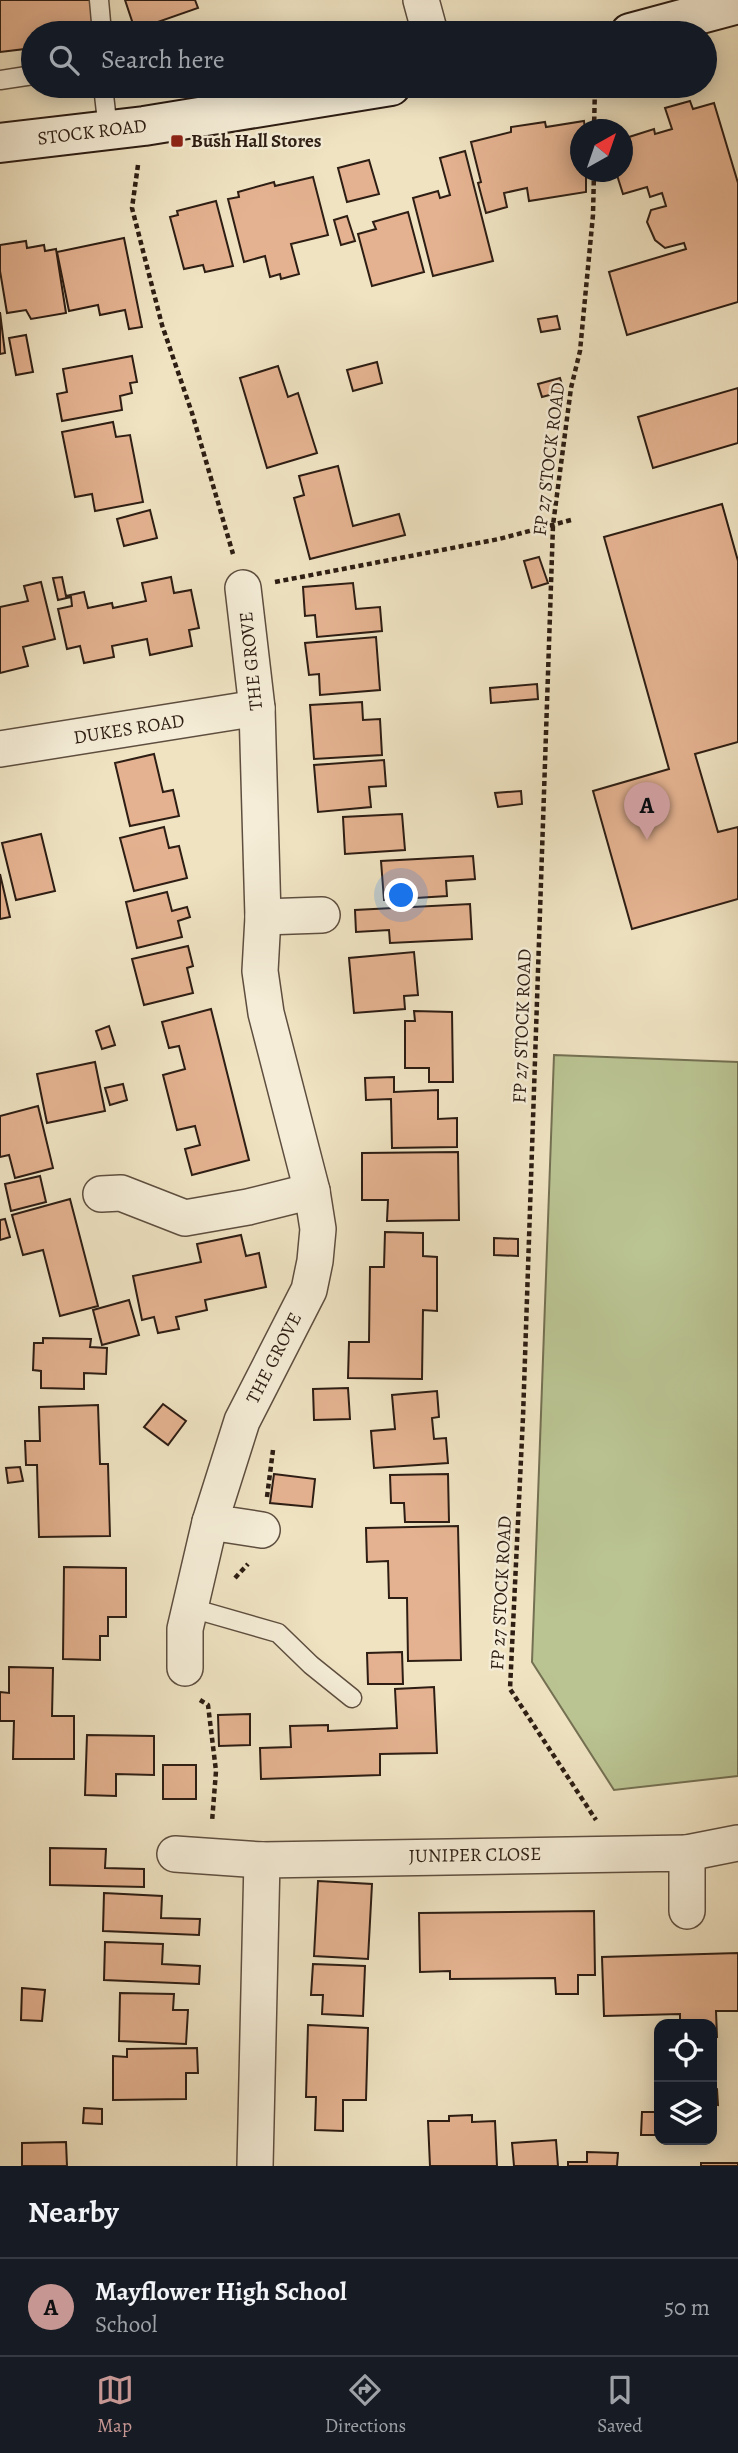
<!DOCTYPE html>
<html lang="en">
<head>
<meta charset="utf-8">
<style>
  :root { --surface:#171b24; --page:#242831; --text:#f1f3f6; --muted:#9ea1a6; --line:#363941; --accent:#c59692 }
  body { margin:0; font-family:Alegreya,serif; background:var(--page); color:var(--text) }
  .controls { position:absolute; right:21px; bottom:21px; display:grid; overflow:hidden; border-radius:14px; box-shadow:0 4px 18px #0003 }
  .controls button { width:63px; height:63px; display:grid; place-items:center; padding:0; border:0; border-bottom:2px solid var(--line); background:var(--surface); color:var(--text); font:35px sans-serif }
  .compass { position:absolute; left:570px; top:119px; width:63px; height:63px; border-radius:50%; background:var(--surface); box-shadow:0 4px 18px #0003; rotate:40deg }
  .you { position:absolute; left:402px; top:896px; width:24px; height:24px; margin:-18px; border:5px solid #fff; border-radius:50%; background:#1a73e8; box-shadow:0 0 0 10px #1a73e833 }
  .badge { display:grid; place-items:center; width:46px; height:46px; border-radius:50%; background:var(--accent); color:#111; font-size:23px; font-weight:700 }
  .pin { position:absolute; translate:-50% -58px; filter:drop-shadow(0 2px 4px #0008) }
  .pin::after { content:''; position:absolute; top:37px; width:24px; height:21px; background:inherit; clip-path:polygon(0 0,100% 0,50% 100%) }
  .list { margin:0; padding:0; list-style:none }
  h2 { display:flex; justify-content:space-between; align-items:center; height:91px; margin:0; padding:0 28px; font-size:30px }
  h2 small { font-size:23px; font-weight:400; color:var(--muted) }
  .list li { display:grid; grid-template-columns:46px 1fr auto; gap:21px; align-items:center; box-sizing:border-box; height:98px; padding:0 28px; border-top:2px solid var(--line) }
  .list b { display:block; font-size:26px; white-space:nowrap }
  .list p { margin:0; font-size:23px; white-space:nowrap; color:var(--muted) }
  .list em { font-size:23px; font-style:normal; color:var(--muted) }
  .icon { flex:none; width:38px; height:38px; fill:none; stroke:currentColor; stroke-width:2; stroke-linecap:round; stroke-linejoin:round }
  .map { position:relative; flex:none; width:738px; height:2166px; overflow:hidden }
  .search { position:absolute; background:var(--surface); box-shadow:0 4px 18px #0003; left:21px; right:21px; top:21px; height:77px; display:flex; align-items:center; gap:18px; box-sizing:border-box; padding:0 24px; border-radius:38px; color:var(--muted); font-size:26px }
  .sheet { height:189px; background:var(--surface) }
  nav { display:flex; justify-content:space-around; align-items:center; box-sizing:border-box; height:98px; border-top:2px solid var(--line); background:var(--surface); font-size:19px; color:var(--muted) }
  nav a { display:grid; justify-items:center; gap:4px }
  nav .on { color:var(--accent) }
  .map>svg:first-child { display:block }
  .green { fill:#bac392; stroke:#747052; stroke-width:2 }
  .building { fill:#e4b290; stroke:#2d1d13; stroke-width:2 }
  .lines { fill:none; stroke-linecap:round; stroke-linejoin:round }
  .service-casing { stroke:#5e4e3f; stroke-width:21 }
  .minor-casing { stroke:#5e4e3f; stroke-width:38 }
  .secondary-casing { stroke:#2d1d13; stroke-width:42 }
  .path { stroke:#2d1d13; stroke-width:4.5; stroke-dasharray:5 3.5; stroke-linecap:butt }
  .service { stroke:#f5edd7; stroke-width:18 }
  .minor { stroke:#f5edd7; stroke-width:35 }
  .secondary { stroke:#f5edd7; stroke-width:38 }
  .poi-dot { fill:#8f2418; stroke:#f5edd7; stroke-width:2.5 }
  .labels { text-anchor:middle; dominant-baseline:central; stroke-width:5; stroke-linejoin:round; paint-order:stroke }
  .street-label { font-size:19px; fill:#2d1d13; stroke:#f5edd7 }
  .poi-label { font-size:19px; font-weight:bold; fill:#2d1d13; stroke:#f5edd7; text-anchor:start }
</style>
</head>
<body>
<div class="map">
<svg width="738" height="2166" viewBox="0 0 738 2166">
  <rect width="100%" height="100%" fill="#efe3c2"/>
  <filter id="stains"><feTurbulence type="fractalNoise" baseFrequency=".00286" numOctaves="4"/><feColorMatrix values="0 0 0 0 .2 0 0 0 0 .09 0 0 0 0 .02 0 0 0 .5 -.17"/></filter>
  <radialGradient id="worn" r=".72"><stop offset=".6" stop-color="#630" stop-opacity="0"/><stop offset="1" stop-color="#630" stop-opacity=".3"/></radialGradient>
  <!-- green -->
  <path class="green" d="M554 1055 738 1062V1776L614 1790 532 1662Z"/>
  <!-- building -->
  <g class="building">
    <path d="M0 0H90L94 33H33V48L0 52Z"/>
    <path d="M125 0H195L198 8 135 30Z"/>
    <path d="M690 101 693 109 714 103 738 183V302L627 335 609 272 686 249 684 243 665 248 655 240 647 222 651 210 666 206 662 193 650 197 647 187 623 194 616 172H622V145L631 143 629 137 654 129 655 134 672 129 665 108Z"/>
    <path d="M584 121 585 130H580V172H586V192L529 201 527 188 504 193 507 207 486 213 478 183 481 182 471 142 511 132V127L545 122 546 127Z"/>
    <path d="M465 151 493 261 433 276 413 198 438 191 440 198 450 195 440 158Z"/>
    <path d="M369 160 379 194 347 202 338 168Z"/>
    <path d="M313 177 328 235 291 244 299 274 281 279 280 274 270 277 265 256 244 262 228 199 239 197 238 192 274 182 275 186Z"/>
    <path d="M216 201 233 266 205 272 203 265 184 269 170 217 178 215 177 211Z"/>
    <path d="M408 212 424 272 372 286 358 234 376 229 373 222Z"/>
    <path d="M347 216 355 241 341 245 334 220Z"/>
    <path d="M124 238 142 327 129 329 125 310 100 315 98 305 69 311 57 252Z"/>
    <path d="M26 241 27 248 44 245 45 251 56 249 66 313 31 319 26 310 7 313 0 271V245Z"/>
    <path d="M0 312 5 353 0 354Z"/>
    <path d="M557 316 560 329 541 332 538 319Z"/>
    <path d="M26 335 33 372 16 375 9 338Z"/>
    <path d="M132 356 137 382 130 383 132 393 120 396 122 410 62 421 57 394 67 392 63 369Z"/>
    <path d="M377 362 382 383 353 391 347 370Z"/>
    <path d="M278 366 288 397 298 393 317 453 267 468 240 378Z"/>
    <path d="M560 378 564 391 542 397 538 384Z"/>
    <path d="M738 388V443L653 468 638 417Z"/>
    <path d="M113 422 116 437 130 435 143 502 95 511 92 494 75 497 62 432Z"/>
    <path d="M338 466 353 526 399 514 405 535 310 559 294 498 304 495 299 476Z"/>
    <path d="M722 504 738 561V742L695 754 718 832 738 827V899L632 929 593 791 669 769 604 537Z"/>
    <path d="M150 510 157 538 124 546 117 519Z"/>
    <path d="M539 557 548 583 532 588 524 561Z"/>
    <path d="M62 577 66 596 84 592 88 608 112 603 113 608 146 601 142 583 171 577 174 593 191 590 199 628 189 630 192 646 150 655 147 639 112 646 114 657 84 663 80 646 67 649 58 609 72 606 71 597 58 600 53 578Z"/>
    <path d="M41 582 55 639 23 647 28 666 0 673V607L28 601 24 586Z"/>
    <path d="M353 583 356 609 380 607 382 631 317 637 315 615 305 616 303 587Z"/>
    <path d="M376 637 380 690 320 695 319 674 309 675 305 643Z"/>
    <path d="M537 684 538 699 491 703 490 688Z"/>
    <path d="M362 702 363 720 380 719 382 755 314 759 310 705Z"/>
    <path d="M154 754 163 792 173 790 179 816 130 826 115 763Z"/>
    <path d="M384 760 386 786 369 787 371 807 318 812 314 765Z"/>
    <path d="M521 791 522 804 498 807 495 793Z"/>
    <path d="M402 814 405 850 345 854 343 817Z"/>
    <path d="M164 827 169 848 179 846 187 878 134 891 120 838Z"/>
    <path d="M41 834 55 891 16 900 2 843Z"/>
    <path d="M473 856 475 879 446 881 447 896 384 900 381 861Z"/>
    <path d="M0 874 10 917 0 919Z"/>
    <path d="M167 892 172 911 187 907 190 917 178 921 182 937 137 948 126 902Z"/>
    <path d="M470 904 472 939 390 943 389 930 356 932 355 910Z"/>
    <path d="M188 946 193 966 187 968 193 993 144 1005 132 959Z"/>
    <path d="M414 952 418 995 404 996 405 1009 354 1013 349 958Z"/>
    <path d="M211 1009 249 1160 192 1175 185 1149 200 1145 195 1126 177 1130 163 1075 185 1069 179 1046 169 1048 162 1022Z"/>
    <path d="M414 1011 452 1012 453 1082H429V1068H405V1021H415Z"/>
    <path d="M109 1026 115 1045 102 1049 96 1031Z"/>
    <path d="M95 1062 105 1111 47 1123 37 1074Z"/>
    <path d="M394 1077V1092L438 1090V1119L457 1118V1147L392 1148 391 1099 366 1100 365 1078Z"/>
    <path d="M123 1084 127 1100 110 1105 105 1088Z"/>
    <path d="M38 1106 53 1168 15 1178 9 1155 0 1157V1116Z"/>
    <path d="M458 1152 459 1220 387 1221 388 1200H362V1153Z"/>
    <path d="M40 1176 46 1202 11 1211 5 1184Z"/>
    <path d="M70 1199 98 1306 60 1316 43 1250 23 1255 12 1215Z"/>
    <path d="M5 1219 10 1237 0 1240V1220Z"/>
    <path d="M385 1232 423 1233V1256L437 1257V1311L423 1310 422 1379 348 1378 349 1342H369L370 1267H384Z"/>
    <path d="M241 1235 246 1256 259 1253 266 1287 205 1300 207 1310 176 1317 179 1329 158 1333 154 1317 142 1320 133 1276 201 1262 197 1244Z"/>
    <path d="M494 1238 518 1239V1256L494 1255Z"/>
    <path d="M129 1300 139 1335 102 1345 93 1310Z"/>
    <path d="M43 1338 91 1339 90 1347 107 1348 106 1374 84 1373V1389L41 1388V1371L33 1370 34 1343H43Z"/>
    <path d="M348 1388 350 1419 314 1420 313 1389Z"/>
    <path d="M437 1391 439 1417 432 1418 434 1439 446 1438 448 1463 374 1468 371 1431 395 1429 392 1395Z"/>
    <path d="M163 1404 186 1421 168 1445 144 1427Z"/>
    <path d="M98 1405 100 1464H108L110 1536 39 1537 37 1465H26L25 1441H40L39 1407Z"/>
    <path d="M20 1467 23 1481 8 1483 6 1468Z"/>
    <path d="M274 1474 315 1479 312 1507 270 1503Z"/>
    <path d="M448 1474 449 1522H405L404 1503H391L390 1475Z"/>
    <path d="M458 1526 461 1660 408 1661 407 1598H389L388 1561 367 1562 366 1528Z"/>
    <path d="M64 1567 126 1568V1617H108V1636H100V1660L63 1659Z"/>
    <path d="M402 1652 403 1684H368L367 1653Z"/>
    <path d="M9 1667 53 1668 52 1716H74V1759H13L14 1721H0V1692L9 1693Z"/>
    <path d="M434 1687 437 1753 380 1754V1775L261 1779 260 1748 291 1747 290 1726 328 1725V1731L397 1728 395 1689Z"/>
    <path d="M250 1714V1745L219 1746 218 1715Z"/>
    <path d="M87 1735 154 1736V1775L116 1774V1796L85 1795Z"/>
    <rect x="163" y="1765" width="33" height="34"/>
    <path d="M50 1848 106 1849 105 1868 144 1869V1887L50 1885Z"/>
    <path d="M318 1881 372 1884 368 1959 314 1956Z"/>
    <path d="M104 1893 162 1896 161 1918 200 1919 199 1935 103 1931Z"/>
    <path d="M594 1911 595 1975H578V1994H556L555 1978 450 1979V1971L420 1972 419 1913Z"/>
    <path d="M105 1942 163 1944 162 1964 200 1966 199 1984 104 1980Z"/>
    <path d="M738 1953V2011H716L717 2037H712V2024H680V2014L604 2016 602 1957Z"/>
    <path d="M313 1964 365 1966 363 2016 322 2014 323 1995H311Z"/>
    <path d="M22 1988 45 1990 42 2021 21 2020Z"/>
    <path d="M120 1993 174 1994 173 2010H188L186 2044 119 2041Z"/>
    <path d="M308 2025 368 2028 366 2100H343V2131L315 2130 316 2097H306Z"/>
    <path d="M197 2048 198 2073H186V2099L113 2100V2056L127 2057V2049Z"/>
    <path d="M712 2088 717 2089 718 2105 712 2104Z"/>
    <path d="M84 2108 102 2109V2124L83 2123Z"/>
    <path d="M642 2112H659V2135H641Z"/>
    <path d="M472 2115V2122L495 2121 497 2166H430L428 2121H449V2116Z"/>
    <path d="M556 2140 558 2166H514L512 2143Z"/>
    <path d="M66 2142 67 2166H22V2143Z"/>
    <path d="M587 2152 618 2153 617 2166H568V2162H587Z"/>
    <rect x="701" y="2163" width="37" height="3"/>
  </g>
  <g class="lines">
    <defs>
      <g id="service">
        <path d="M99 0 102 33"/>
        <path d="M0 80 33 75"/>
        <path d="M103 86 108 130"/>
        <path d="M191 1608 278 1633 311 1665 352 1698"/>
      </g>
      <g id="minor">
        <path d="M421 0 430 33"/>
        <path d="M243 588 257 708 263 917 260 971 266 1013 312 1191 318 1229 315 1261 309 1290 242 1421 210 1522 262 1530"/>
        <path d="M0 749 257 708"/>
        <path d="M263 917 322 915"/>
        <path d="M101 1194 121 1193 185 1218 248 1207 312 1191"/>
        <path d="M185 1668V1629L210 1522"/>
        <path d="M687 1853 738 1843"/>
        <path d="M175 1854 262 1860"/>
        <path d="M255 2166 262 1860 687 1853V1911"/>
      </g>
      <g id="secondary">
        <path d="M630 33 738 4"/>
        <path d="M0 143 144 126 391 86"/>
      </g>
    </defs>
    <!-- service casing -->
    <use href="#service" class="service-casing"/>
    <!-- minor casing -->
    <use href="#minor" class="minor-casing"/>
    <!-- secondary casing -->
    <use href="#secondary" class="secondary-casing"/>
    <!-- path -->
    <g class="path">
      <path d="M594 130 595 86"/>
      <path d="M138 165 132 208 162 325 192 413 233 554"/>
      <path d="M594 172 593 215 580 351 571 388 553 525 523 1417 510 1689 596 1820"/>
      <path d="M275 582 499 539 571 520"/>
      <path d="M267 1497 273 1450"/>
      <path d="M235 1578 248 1564"/>
      <path d="M200 1700 208 1705 216 1771 212 1822"/>
    </g>
    <!-- service -->
    <use href="#service" class="service"/>
    <!-- minor -->
    <use href="#minor" class="minor"/>
    <!-- secondary -->
    <use href="#secondary" class="secondary"/>
  </g>
  <!-- markers -->
  <rect class="poi-dot" x="170" y="134" width="14" height="14" rx="3.5"/>
  <g class="labels">
    <!-- street labels -->
    <g class="street-label">
      <text transform="translate(92 132) rotate(-7)">STOCK ROAD</text>
      <text transform="translate(549 459) rotate(-83)">FP 27 STOCK ROAD</text>
      <text transform="translate(251 661) rotate(-96)">THE GROVE</text>
      <text transform="translate(129 729) rotate(-9)">DUKES ROAD</text>
      <text transform="translate(522 1026) rotate(-88)">FP 27 STOCK ROAD</text>
      <text transform="translate(274 1358) rotate(-63)">THE GROVE</text>
      <text transform="translate(501 1593) rotate(-87)">FP 27 STOCK ROAD</text>
      <text transform="translate(475 1855) rotate(-1)">JUNIPER CLOSE</text>
    </g>
    <!-- poi labels -->
    <g class="poi-label">
      <text x="191" y="141">Bush Hall Stores</text>
    </g>
  </g>
  <rect width="100%" height="100%" filter="url(#stains)"/>
  <rect width="100%" height="100%" fill="url(#worn)"/>
</svg>
<div class="controls">
<button><svg class="icon" aria-label="locate" viewBox="0 0 24 24"><circle cx="12" cy="12" r="6"/><path d="M12 2v4M12 18v4M2 12h4M18 12h4"/></svg></button>
<button><svg class="icon" aria-label="layers" viewBox="0 0 24 24"><path d="M12 4l9 5-9 5-9-5zM3 14l9 5 9-5"/></svg></button>
</div>
<svg class="compass" viewBox="-18 -18 36 36"><path d="M0-13l5 13h-10z" fill="#e53935"/><path d="M0 13l5-13h-10z" fill="#9ea1a6"/></svg>
<div class="you"></div>
<div class="pin badge" style="left:647px;top:840px">A</div>
<div class="search"><svg class="icon" aria-label="search" viewBox="0 0 24 24"><circle cx="10" cy="10" r="6"/><path d="M15 15l6 6"/></svg>Search here</div>
</div>
<section class="sheet">
<h2>Nearby<small></small></h2>
<ul class="list">
<li><span class="badge">A</span><div><b>Mayflower High School</b><p>School</p></div><em>50 m</em></li>
</ul>
</section>
<nav>
<a class="on"><svg class="icon" aria-label="map" viewBox="0 0 24 24"><path d="M3 6l6-2 6 2 6-2v14l-6 2-6-2-6 2zM9 4v14M15 6v14"/></svg>Map</a>
<a><svg class="icon" aria-label="directions" viewBox="0 0 24 24"><path d="M12 3l9 9-9 9-9-9zM9 14v-3h6M13 9l2 2-2 2"/></svg>Directions</a>
<a><svg class="icon" aria-label="saved" viewBox="0 0 24 24"><path d="M7 4h10v16l-5-4-5 4z"/></svg>Saved</a>
</nav>
</body>
</html>
